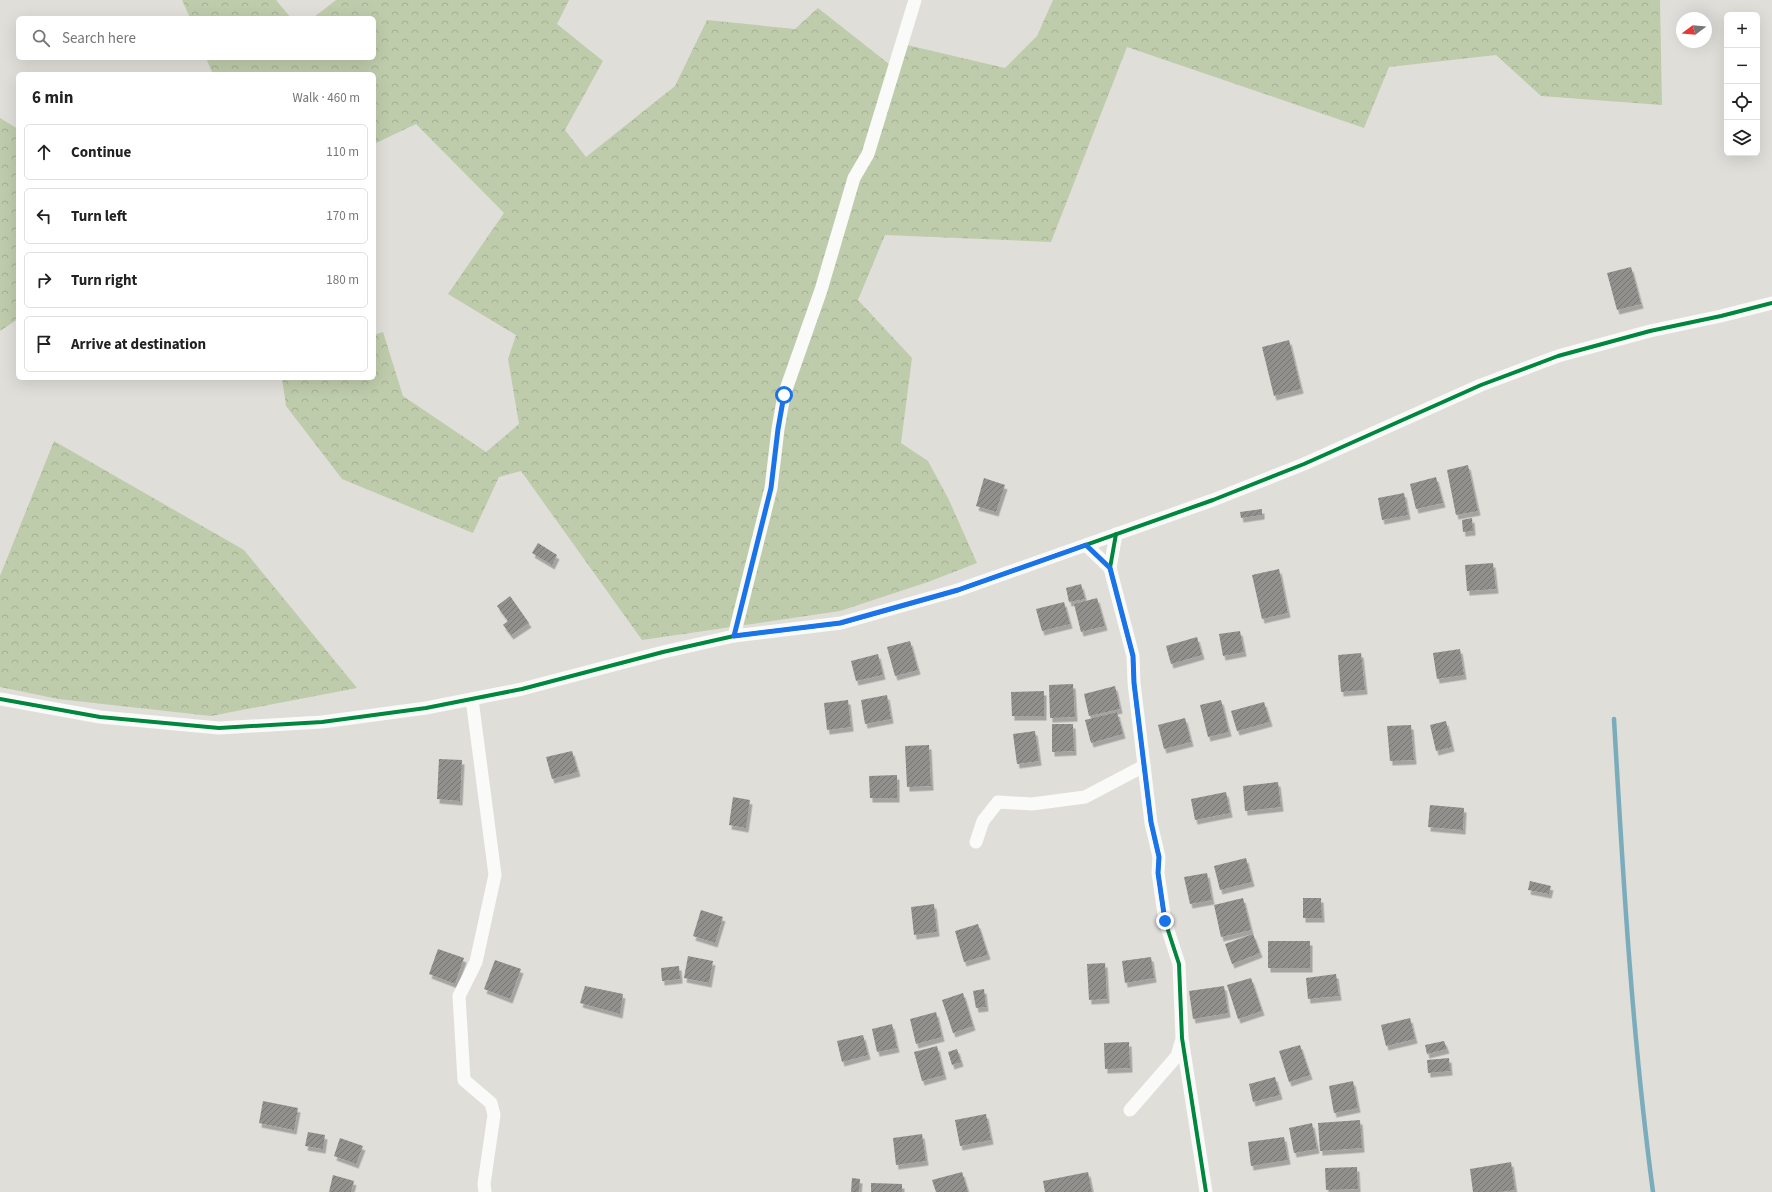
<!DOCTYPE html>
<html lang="en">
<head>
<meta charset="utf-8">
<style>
  :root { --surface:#fff; --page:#f2f2f2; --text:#222; --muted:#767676; --line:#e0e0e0 }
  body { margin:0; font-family:"Source Sans 3",sans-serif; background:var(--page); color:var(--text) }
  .controls { position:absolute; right:12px; top:12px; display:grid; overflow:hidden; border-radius:6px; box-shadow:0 4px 16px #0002 }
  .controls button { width:36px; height:36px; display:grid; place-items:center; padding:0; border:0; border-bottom:1px solid var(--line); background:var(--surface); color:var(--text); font:20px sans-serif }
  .compass { position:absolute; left:1676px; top:12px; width:36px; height:36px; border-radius:50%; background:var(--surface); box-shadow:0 4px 16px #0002; rotate:254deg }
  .stop { position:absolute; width:12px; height:12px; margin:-9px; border:3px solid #1a73e8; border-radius:50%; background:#fff }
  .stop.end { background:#1a73e8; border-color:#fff; box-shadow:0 1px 4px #0008 }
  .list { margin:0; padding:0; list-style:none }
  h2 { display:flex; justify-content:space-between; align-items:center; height:52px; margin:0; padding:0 16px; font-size:17px }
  h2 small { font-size:13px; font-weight:400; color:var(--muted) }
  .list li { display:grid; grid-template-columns:26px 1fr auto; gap:12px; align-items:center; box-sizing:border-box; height:56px; margin:0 8px 8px; padding:0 8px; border:1px solid var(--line); border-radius:6px }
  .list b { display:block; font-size:15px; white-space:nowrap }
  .list em { font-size:13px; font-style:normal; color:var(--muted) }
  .icon { flex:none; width:22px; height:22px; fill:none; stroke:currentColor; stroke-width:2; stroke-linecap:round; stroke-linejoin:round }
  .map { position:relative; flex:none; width:1772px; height:1192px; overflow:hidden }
  .search { position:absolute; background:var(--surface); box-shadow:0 4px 16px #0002; left:16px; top:16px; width:360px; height:44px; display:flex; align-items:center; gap:10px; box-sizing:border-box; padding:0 14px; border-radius:6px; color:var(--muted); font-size:15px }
  .panel { position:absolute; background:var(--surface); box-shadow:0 4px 16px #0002; left:16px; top:72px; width:360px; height:308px; border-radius:6px }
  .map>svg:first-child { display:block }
  .forest { fill:url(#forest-crowns) }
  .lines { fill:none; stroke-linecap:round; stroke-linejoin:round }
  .stream { stroke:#7aacbc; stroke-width:4.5 }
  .building { fill:url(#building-hatch); filter:url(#shadow) }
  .minor { stroke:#fafaf9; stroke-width:13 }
  .cycleway-casing { stroke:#fff; stroke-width:6 }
  .cycleway { stroke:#00873e; stroke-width:4 }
  .route { stroke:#1a73e8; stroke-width:5 }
</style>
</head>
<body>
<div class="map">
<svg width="1772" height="1192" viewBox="0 0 1772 1192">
  <defs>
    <pattern id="forest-crowns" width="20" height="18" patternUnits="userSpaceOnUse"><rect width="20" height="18" fill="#bfccab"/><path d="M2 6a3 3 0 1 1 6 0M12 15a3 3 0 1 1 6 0" fill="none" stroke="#a3ae92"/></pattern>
    <pattern id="building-hatch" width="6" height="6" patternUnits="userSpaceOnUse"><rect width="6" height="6" fill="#91908c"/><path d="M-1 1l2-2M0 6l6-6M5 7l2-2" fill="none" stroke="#757471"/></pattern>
    <filter id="shadow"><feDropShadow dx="2.5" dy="4.5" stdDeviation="0" flood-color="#0004"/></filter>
  </defs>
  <rect width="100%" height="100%" fill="#dfded9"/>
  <!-- forest -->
  <g class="forest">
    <path d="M182 0H276L291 18H190Z"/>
    <path d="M336 0H569L557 24 603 61 565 130 586 157 675 86 707 20 795 29 818 8 889 64 907 45 1005 68 1037 36 1053 0H1660L1662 105 1541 96 1496 55 1389 67 1364 128 1127 47 1051 242 885 235 858 300 912 358 901 443 928 461 949 500 977 563 928 582 840 611 642 640 521 471 499 477 473 533 342 479 286 406 282 378H374V335L383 332 403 396 486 452 519 424 508 359 516 335 448 294 504 213 416 124 374 144V74H213L206 58H374V18H313Z"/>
    <path d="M0 118 18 129V319L0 331Z"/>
    <path d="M54 441 244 550 357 688 211 716 58 699 0 687V576Z"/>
  </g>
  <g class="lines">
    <!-- stream -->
    <path class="stream" d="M1614 719C1623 877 1632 1035 1653 1192"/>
  </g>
  <!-- building -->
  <g class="building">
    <path d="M1631 267 1641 304 1617 310 1607 273Z"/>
    <path d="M1289 340 1301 389 1274 396 1262 347Z"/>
    <path d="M1468 465 1478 511 1456 515 1447 470Z"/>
    <path d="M1436 477 1443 503 1416 509 1410 484Z"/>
    <path d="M984 478 1005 485 996 512 976 506Z"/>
    <path d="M1404 493 1408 515 1382 520 1378 498Z"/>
    <path d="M1262 509V515L1241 518 1240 512Z"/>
    <path d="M1472 518 1473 531 1463 532 1462 520Z"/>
    <path d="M538 543 557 555 552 565 532 553Z"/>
    <path d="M1493 563 1496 589 1467 591 1465 565Z"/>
    <path d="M1279 569 1288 613 1262 619 1252 575Z"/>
    <path d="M1081 584 1085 599 1069 602 1066 588Z"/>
    <path d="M510 596 529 623 511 635 503 625 508 621 497 606Z"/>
    <path d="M1097 598 1105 626 1081 632 1074 604Z"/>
    <path d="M1064 602 1070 624 1042 631 1036 609Z"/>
    <path d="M1240 631 1244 652 1223 656 1219 634Z"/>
    <path d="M1197 637 1202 655 1171 664 1166 646Z"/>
    <path d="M910 641 918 670 895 676 887 647Z"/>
    <path d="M1460 649 1464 675 1437 679 1433 653Z"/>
    <path d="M1361 653 1365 690 1341 692 1338 655Z"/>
    <path d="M878 654 883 675 856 681 851 661Z"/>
    <path d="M1073 684 1075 717 1050 718 1049 685Z"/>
    <path d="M1115 686 1120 709 1089 716 1084 694Z"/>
    <path d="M1044 691V716H1012L1011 692Z"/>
    <path d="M887 695 891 719 865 724 861 700Z"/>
    <path d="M848 700 851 727 827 730 824 703Z"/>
    <path d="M1221 700 1229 732 1208 737 1200 705Z"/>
    <path d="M1264 702 1270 722 1237 731 1231 711Z"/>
    <path d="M1117 712 1123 734 1091 743 1085 720Z"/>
    <path d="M1185 718 1191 742 1164 749 1158 725Z"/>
    <path d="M1446 721 1452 747 1436 751 1430 725Z"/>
    <path d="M1052 724H1073L1074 751 1052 752Z"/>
    <path d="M1411 725 1414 760 1390 761 1387 726Z"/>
    <path d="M1035 731 1039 761 1017 764 1013 734Z"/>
    <path d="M929 745 931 786 907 787 905 746Z"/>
    <path d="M572 751 578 772 552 779 546 757Z"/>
    <path d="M439 759 462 760 460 801 437 799Z"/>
    <path d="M897 775V798H870L869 776Z"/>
    <path d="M1278 782 1281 807 1245 811 1243 786Z"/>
    <path d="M1226 792 1230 813 1195 820 1191 799Z"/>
    <path d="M733 797 750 800 746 828 729 825Z"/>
    <path d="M1430 805 1464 808 1463 830 1428 827Z"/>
    <path d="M1246 858 1252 882 1220 890 1214 866Z"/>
    <path d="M1207 873 1212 900 1190 904 1184 877Z"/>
    <path d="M1530 881 1551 886 1549 894 1528 890Z"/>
    <path d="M1243 898 1251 930 1221 937 1214 905Z"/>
    <path d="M1303 898H1321L1322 918H1303Z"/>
    <path d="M934 904 937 932 914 935 911 907Z"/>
    <path d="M701 910 723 917 715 943 693 936Z"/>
    <path d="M978 924 988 955 964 962 955 931Z"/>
    <path d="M1253 934 1260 953 1232 964 1225 944Z"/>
    <rect x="1268" y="941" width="42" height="27"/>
    <path d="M438 949 464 958 455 984 429 974Z"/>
    <path d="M688 956 713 961 709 983 684 978Z"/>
    <path d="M1151 957 1154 978 1125 983 1122 961Z"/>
    <path d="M495 960 521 969 510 999 484 989Z"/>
    <path d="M1105 963 1107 999 1089 1000 1087 964Z"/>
    <path d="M679 966 680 979 662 981 661 968Z"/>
    <path d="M1336 974 1339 996 1308 999 1306 978Z"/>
    <path d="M1251 978 1262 1011 1238 1019 1227 985Z"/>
    <path d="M585 986 623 994 620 1014 580 1003Z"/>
    <path d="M1224 986 1228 1013 1193 1019 1189 991Z"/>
    <path d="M984 989 986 1007 976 1008 973 991Z"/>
    <path d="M963 993 973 1026 953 1033 942 1000Z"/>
    <path d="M936 1012 942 1037 916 1044 910 1019Z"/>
    <path d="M1410 1018 1415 1039 1386 1046 1381 1025Z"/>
    <path d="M892 1024 897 1048 877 1052 872 1029Z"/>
    <path d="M863 1035 868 1055 842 1062 837 1041Z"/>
    <path d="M1444 1041 1447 1049 1427 1054 1425 1045Z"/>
    <path d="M1129 1042 1130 1068 1105 1069 1104 1043Z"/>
    <path d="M1300 1045 1310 1075 1289 1082 1279 1051Z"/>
    <path d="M937 1046 944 1075 922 1081 914 1052Z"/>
    <path d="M957 1049 961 1062 952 1065 948 1052Z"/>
    <path d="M1449 1058 1450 1071 1428 1073 1427 1060Z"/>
    <path d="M1275 1077 1280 1095 1253 1102 1249 1084Z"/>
    <path d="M1353 1081 1358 1108 1334 1113 1329 1086Z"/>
    <path d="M263 1101 298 1108 294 1130 259 1123Z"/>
    <path d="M986 1114 991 1140 960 1146 955 1120Z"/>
    <path d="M1360 1120 1362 1148 1320 1151 1318 1123Z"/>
    <path d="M1312 1123 1317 1149 1294 1153 1289 1128Z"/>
    <path d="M308 1132 325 1135 323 1149 305 1146Z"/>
    <path d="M922 1134 926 1161 896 1165 893 1138Z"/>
    <path d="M1284 1137 1288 1160 1251 1166 1248 1142Z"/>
    <path d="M340 1138 363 1146 356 1164 334 1156Z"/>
    <path d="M1511 1162 1515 1190 1499 1192H1473L1470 1169Z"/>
    <path d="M1357 1167 1358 1189 1326 1190 1325 1168Z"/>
    <path d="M962 1172 968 1192H936L932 1180Z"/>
    <path d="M1088 1172 1092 1192H1045L1043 1181Z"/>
    <path d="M333 1175 354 1181 351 1192H329Z"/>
    <path d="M852 1178 860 1179 859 1192H851Z"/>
    <path d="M871 1183 902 1184V1192H871Z"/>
  </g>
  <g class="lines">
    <!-- minor -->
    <g class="minor">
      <path d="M1116 534 1110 568 1133 656 1134 683 1151 823 1159 857 1158 873 1165 921 1179 964 1182 1038 1206 1192"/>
      <path d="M1086 545 1110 568"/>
      <path d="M734 636 771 488 778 429 784 395 821 290 854 178 868 154 915 0"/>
      <path d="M0 699 100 717 219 728 322 722 426 708 522 689 663 652 734 636 841 623 958 590 1213 500 1304 464 1481 385 1558 356 1650 331 1721 316 1772 303"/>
      <path d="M472 699 495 875 476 962 459 996 464 1080 491 1103 494 1115 484 1184 485 1192"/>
      <path d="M976 842 983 821 998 802 1032 804 1085 797 1144 766"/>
      <path d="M1130 1110 1177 1056 1181 1042"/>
    </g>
    <defs>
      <g id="cycleway">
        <path d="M1116 534 1110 568 1133 656 1134 683 1151 823 1159 857 1158 873 1165 921 1179 964 1182 1038 1206 1192"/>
        <path d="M0 699 100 717 219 728 322 722 426 708 522 689 663 652 734 636 841 623 958 590 1213 500 1304 464 1481 385 1558 356 1650 331 1721 316 1772 303"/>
      </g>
    </defs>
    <!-- cycleway casing -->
    <use href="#cycleway" class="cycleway-casing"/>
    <!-- cycleway -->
    <use href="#cycleway" class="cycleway"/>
  </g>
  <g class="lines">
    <!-- route -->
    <path class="route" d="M784 395 778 429 771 488 734 636 840 623 958 590 1086 545 1110 568 1133 656 1134 683 1151 822 1159 857 1158 873 1165 921"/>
  </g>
</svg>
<div class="controls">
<button>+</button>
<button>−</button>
<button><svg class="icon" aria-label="locate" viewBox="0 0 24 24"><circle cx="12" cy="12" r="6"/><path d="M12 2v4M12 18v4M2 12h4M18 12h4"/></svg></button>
<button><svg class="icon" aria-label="layers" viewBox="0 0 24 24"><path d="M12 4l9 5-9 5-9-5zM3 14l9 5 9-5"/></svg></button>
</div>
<svg class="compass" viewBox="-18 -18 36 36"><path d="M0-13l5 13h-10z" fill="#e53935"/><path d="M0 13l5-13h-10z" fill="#767676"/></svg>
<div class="stop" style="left:784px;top:395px"></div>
<div class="stop end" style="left:1165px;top:921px"></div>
<div class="search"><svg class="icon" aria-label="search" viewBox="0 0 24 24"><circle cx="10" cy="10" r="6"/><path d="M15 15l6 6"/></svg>Search here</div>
<section class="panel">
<h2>6 min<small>Walk · 460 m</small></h2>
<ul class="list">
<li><svg class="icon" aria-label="ahead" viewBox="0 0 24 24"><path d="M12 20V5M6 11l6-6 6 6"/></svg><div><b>Continue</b></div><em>110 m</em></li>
<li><svg class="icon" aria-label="left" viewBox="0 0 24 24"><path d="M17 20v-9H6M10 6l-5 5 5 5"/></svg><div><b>Turn left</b></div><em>170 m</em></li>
<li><svg class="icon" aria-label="right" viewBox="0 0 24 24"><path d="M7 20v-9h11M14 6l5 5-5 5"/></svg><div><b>Turn right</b></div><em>180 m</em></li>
<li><svg class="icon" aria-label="arrive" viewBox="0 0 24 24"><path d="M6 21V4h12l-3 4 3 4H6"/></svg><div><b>Arrive at destination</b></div></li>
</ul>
</section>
</div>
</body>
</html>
